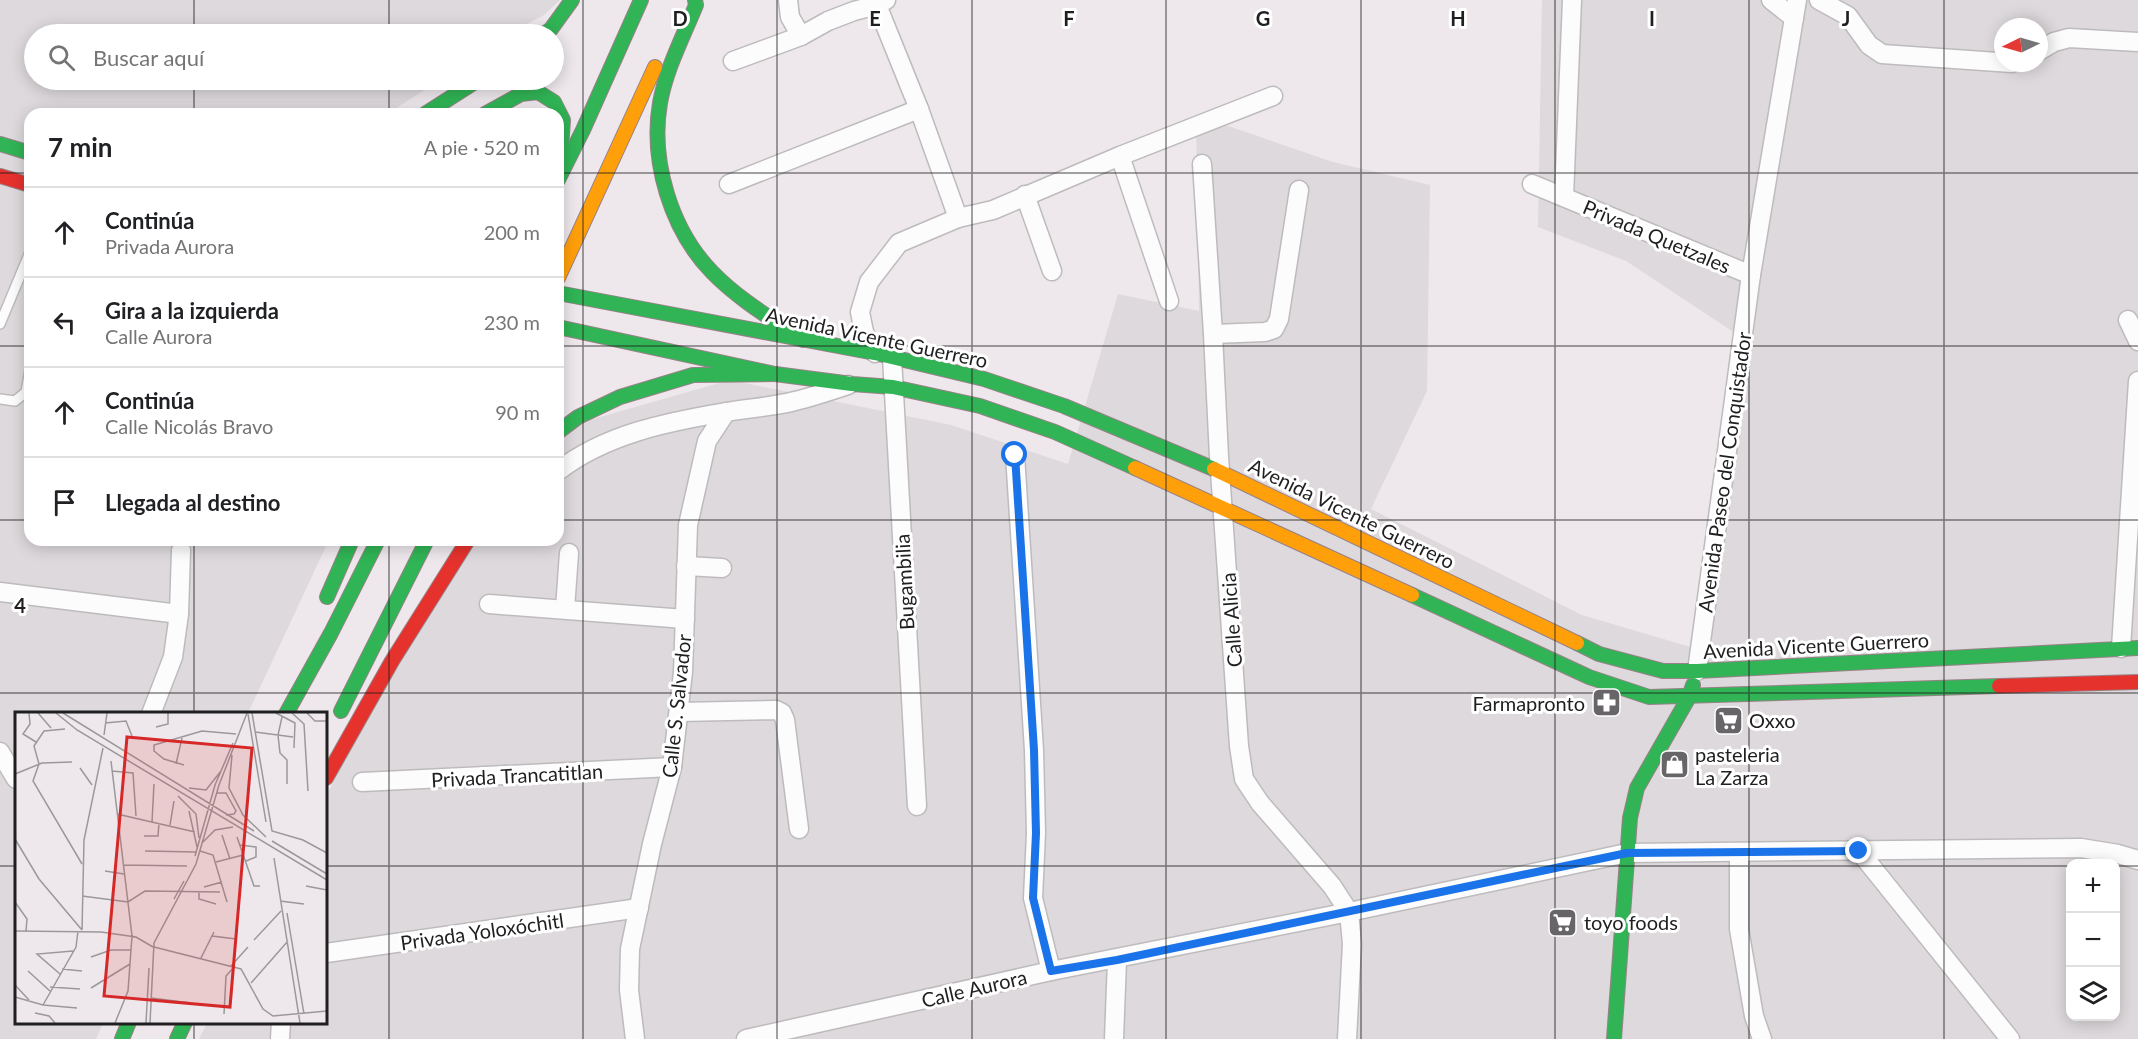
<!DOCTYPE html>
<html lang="es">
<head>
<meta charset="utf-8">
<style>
  :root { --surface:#fff; --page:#f2f2f2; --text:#202124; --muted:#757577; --line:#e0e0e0 }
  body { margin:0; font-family:Lato,sans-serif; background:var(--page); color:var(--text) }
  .controls { position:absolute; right:18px; bottom:18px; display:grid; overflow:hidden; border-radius:12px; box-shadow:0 3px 15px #0003 }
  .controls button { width:54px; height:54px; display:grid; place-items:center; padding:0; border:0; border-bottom:2px solid var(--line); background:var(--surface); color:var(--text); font:30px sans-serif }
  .compass { position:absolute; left:1994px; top:18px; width:54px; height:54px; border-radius:50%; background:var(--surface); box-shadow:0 3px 15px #0003; rotate:265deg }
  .stop { position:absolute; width:18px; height:18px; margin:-14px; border:4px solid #1a73e8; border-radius:50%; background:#fff }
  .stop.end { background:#1a73e8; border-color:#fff; box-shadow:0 2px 6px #0008 }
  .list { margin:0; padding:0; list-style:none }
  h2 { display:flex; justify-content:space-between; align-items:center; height:78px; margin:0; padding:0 24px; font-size:26px }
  h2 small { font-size:20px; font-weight:400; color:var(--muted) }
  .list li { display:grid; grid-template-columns:39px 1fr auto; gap:18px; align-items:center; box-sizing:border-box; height:90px; padding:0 24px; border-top:2px solid var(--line) }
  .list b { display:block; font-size:22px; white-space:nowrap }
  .list p { margin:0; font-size:20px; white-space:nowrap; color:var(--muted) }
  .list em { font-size:20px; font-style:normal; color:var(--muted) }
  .icon { flex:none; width:33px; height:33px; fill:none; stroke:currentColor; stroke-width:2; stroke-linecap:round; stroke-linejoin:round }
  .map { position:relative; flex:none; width:2138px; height:1039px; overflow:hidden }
  .search { position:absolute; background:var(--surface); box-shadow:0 3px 15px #0003; left:24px; top:24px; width:540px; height:66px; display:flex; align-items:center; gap:15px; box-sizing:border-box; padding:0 21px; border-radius:33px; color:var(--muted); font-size:22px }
  .panel { position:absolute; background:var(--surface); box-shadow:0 3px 15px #0003; left:24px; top:108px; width:540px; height:438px; border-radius:18px }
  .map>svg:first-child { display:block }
  .residential { fill:#ddd9dc; fill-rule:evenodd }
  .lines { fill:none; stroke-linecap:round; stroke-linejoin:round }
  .lane-casing { stroke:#bebbbd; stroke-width:12 }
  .street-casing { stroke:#bebbbd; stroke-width:21 }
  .fast-casing { stroke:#988188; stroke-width:16 }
  .slow-casing { stroke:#988188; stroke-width:16 }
  .jam-casing { stroke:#988188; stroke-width:16 }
  .lane { stroke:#fcfcfc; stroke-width:9 }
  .street { stroke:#fcfcfc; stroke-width:18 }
  .fast { stroke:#30b455; stroke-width:14 }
  .slow { stroke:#ff9f0a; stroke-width:14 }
  .jam { stroke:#e5322d; stroke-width:14 }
  .route { stroke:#1a73e8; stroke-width:8 }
  .grid { fill:none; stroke:#1f1f1f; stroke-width:1.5; stroke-opacity:0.55 }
  .labels { text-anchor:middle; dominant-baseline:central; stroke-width:6; stroke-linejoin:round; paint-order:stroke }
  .street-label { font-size:20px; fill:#1f1f1f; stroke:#fff }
  .poi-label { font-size:20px; fill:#1f1f1f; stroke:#fff; text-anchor:start }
  .inset-road { fill:none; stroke:#9b989a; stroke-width:1.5 }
  .view { fill:#d62828; fill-opacity:0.15; stroke:#d62828; stroke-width:3 }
  .inset-edge { fill:none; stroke:#1f1f1f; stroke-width:3 }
  .grid-label { font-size:20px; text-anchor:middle; font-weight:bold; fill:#1f1f1f; stroke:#fff; stroke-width:6; stroke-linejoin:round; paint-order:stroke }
</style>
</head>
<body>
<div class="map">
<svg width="2138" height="1039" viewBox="0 0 2138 1039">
  <rect width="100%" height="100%" fill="#eee8ec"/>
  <!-- residential -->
  <g class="residential">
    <path d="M0 0H560L544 15 508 34H34V80H440L387 114H30V540H329L248 713 16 714V1022L103 1023 96 1039H0Z"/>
    <path d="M1542 0H2138V1039H199L207 1023 326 1022V796L459 540H558V429L730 380 951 425 1068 464 1118 294 1199 311 1196 115 1333 162 1430 185 1427 391 1371 509 1582 615 1694 648 1738 335 1626 261 1538 227ZM2003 27H2039V63H2003ZM2070 864H2116V1016H2070Z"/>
  </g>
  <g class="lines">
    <defs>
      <g id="lane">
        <path d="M0 324 30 252"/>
        <path d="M0 399 15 401 26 392 30 369"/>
      </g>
      <g id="street">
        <path d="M788 0 790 17 801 36"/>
        <path d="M1771 0 1794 18"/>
        <path d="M1819 0 1848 16 1869 45 1882 54 2012 63"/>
        <path d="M877 5 919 109 958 218"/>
        <path d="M2039 51 2054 42 2069 38 2138 42"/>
        <path d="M733 61 801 36 828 21 854 11 877 5 886 0"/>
        <path d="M1120 156 1169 301"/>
        <path d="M1202 164 1213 334 1219 457 1239 746 1244 779 1260 803 1332 886 1349 912 1352 944 1347 1039"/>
        <path d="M729 184 919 109"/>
        <path d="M1532 184 1751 275"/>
        <path d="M1025 195 1052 271"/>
        <path d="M1564 197 1572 0"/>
        <path d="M2128 320 2138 341"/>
        <path d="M1213 334 1265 332 1274 329 1279 319 1299 190"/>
        <path d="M875 353 864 332 860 312 869 282 899 243 958 218 993 210 1120 156 1273 96"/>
        <path d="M892 357 917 806"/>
        <path d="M1015 455 1034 750 1036 833 1033 898 1051 971"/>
        <path d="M558 471C606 434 667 422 726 412 749 408 772 407 795 401 812 397 830 391 848 385"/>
        <path d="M686 566 722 568"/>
        <path d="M0 592 179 614"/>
        <path d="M489 604 685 619"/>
        <path d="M565 609 569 553"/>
        <path d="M2121 648 2138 381"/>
        <path d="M1697 671 1751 275 1797 0"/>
        <path d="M679 712 776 710 782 713 785 720 799 829"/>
        <path d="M151 714 173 657 179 614 181 550"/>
        <path d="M0 752 16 779"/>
        <path d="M362 782 672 767"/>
        <path d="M1859 851 2010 1039"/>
        <path d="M1739 852V929L1754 1016 1762 1039"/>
        <path d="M326 953 639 908"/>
        <path d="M280 1039 281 1022"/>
        <path d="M635 1039 629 990 630 949 652 844 672 767 683 672 688 525 707 441 726 412"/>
        <path d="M746 1039 1051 971 1349 912 1627 853 2081 848 2118 854 2138 860"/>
        <path d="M1114 1039 1117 960"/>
      </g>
      <g id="fast">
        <path d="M695 0 696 5C683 37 666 69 660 103 650 161 671 230 712 272 738 299 772 319 803 340"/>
        <path d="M544 34 551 29 572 0"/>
        <path d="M425 114 478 80"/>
        <path d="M485 114 521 94 538 92 554 102 563 120 560 163"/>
        <path d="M0 144 30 153"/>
        <path d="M558 180 583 130 641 0"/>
        <path d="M558 293 875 353 984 379 1064 406 1214 469"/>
        <path d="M558 327 775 374 852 384 893 387 980 406 1055 432 1135 468"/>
        <path d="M558 432 578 417 620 397 693 375 775 374"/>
        <path d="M1412 595 1589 677 1649 697 1999 686"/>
        <path d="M327 597 352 540"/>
        <path d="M1577 643 1599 654 1663 671H1697L2138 648"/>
        <path d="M341 711 427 540"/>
        <path d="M286 714 331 633 378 540"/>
        <path d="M122 1039 129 1022"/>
        <path d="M177 1039 185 1022"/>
        <path d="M1614 1039 1630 818 1637 788 1689 697 1693 685"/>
      </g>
      <g id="slow">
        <path d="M558 278 655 67"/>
        <path d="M1135 468 1412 595"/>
        <path d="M1214 469 1577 643"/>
      </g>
      <g id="jam">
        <path d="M0 176 30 185"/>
        <path d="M1999 686 2138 682"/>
        <path d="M326 778 392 661 468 540"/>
      </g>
    </defs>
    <!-- lane casing -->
    <use href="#lane" class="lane-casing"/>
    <!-- street casing -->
    <use href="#street" class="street-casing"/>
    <!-- fast casing -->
    <use href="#fast" class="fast-casing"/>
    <!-- slow casing -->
    <use href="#slow" class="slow-casing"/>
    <!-- jam casing -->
    <use href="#jam" class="jam-casing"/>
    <!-- lane -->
    <use href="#lane" class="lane"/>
    <!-- street -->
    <use href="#street" class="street"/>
    <!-- fast -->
    <use href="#fast" class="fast"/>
    <!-- slow -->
    <use href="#slow" class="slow"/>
    <!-- jam -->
    <use href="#jam" class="jam"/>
  </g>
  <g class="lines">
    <!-- route -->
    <path class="route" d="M1015 455 1034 750 1036 833 1033 898 1051 971 1117 960 1627 853 1859 851"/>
  </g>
  <!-- grid -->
  <path class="grid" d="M194 0V34M389 0V34M583 0V1039M777 0V1039M972 0V1039M1166 0V1039M1361 0V1039M1555 0V1039M1749 0V1039M1944 0V1039M194 80V114M389 80V114M0 173H30M558 173H2138M0 346H30M558 346H2138M0 520H30M558 520H2138M194 540V714M389 540V1039M0 693H2138M0 866H16M326 866H2070M2116 866H2138M194 1022V1039"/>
  <!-- icons -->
  <defs>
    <symbol id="pharmacy-square" viewBox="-11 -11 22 22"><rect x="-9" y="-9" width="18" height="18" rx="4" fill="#676567" stroke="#fff"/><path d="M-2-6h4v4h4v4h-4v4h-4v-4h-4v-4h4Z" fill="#fff"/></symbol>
    <symbol id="supermarket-square" viewBox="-11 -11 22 22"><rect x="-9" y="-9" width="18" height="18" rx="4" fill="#676567" stroke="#fff"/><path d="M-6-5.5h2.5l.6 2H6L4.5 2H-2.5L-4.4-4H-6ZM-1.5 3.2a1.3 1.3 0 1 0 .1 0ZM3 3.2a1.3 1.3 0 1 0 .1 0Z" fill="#fff"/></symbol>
    <symbol id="shop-square" viewBox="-11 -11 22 22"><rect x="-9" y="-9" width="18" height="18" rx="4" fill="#676567" stroke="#fff"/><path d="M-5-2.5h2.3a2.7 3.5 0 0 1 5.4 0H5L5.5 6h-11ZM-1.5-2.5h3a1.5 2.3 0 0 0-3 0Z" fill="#fff"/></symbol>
  </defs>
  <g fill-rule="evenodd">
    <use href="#pharmacy-square" x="1590" y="686" width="33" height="33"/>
    <use href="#supermarket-square" x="1712" y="704" width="33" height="33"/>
    <use href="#shop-square" x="1658" y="748" width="33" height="33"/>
    <use href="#supermarket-square" x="1546" y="906" width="33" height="33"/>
  </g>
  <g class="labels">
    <!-- street labels -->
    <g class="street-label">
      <text transform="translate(1657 236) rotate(23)">Privada Quetzales</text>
      <text transform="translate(877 337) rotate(12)">Avenida Vicente Guerrero</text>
      <text transform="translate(1724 472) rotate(-82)">Avenida Paseo del Conquistador</text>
      <text transform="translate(1352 513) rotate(26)">Avenida Vicente Guerrero</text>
      <text transform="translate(904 582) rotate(-93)">Bugambilia</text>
      <text transform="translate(1231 620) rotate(-94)">Calle Alicia</text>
      <text transform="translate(1816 645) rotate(-3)">Avenida Vicente Guerrero</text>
      <text transform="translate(676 706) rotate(-84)">Calle S. Salvador</text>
      <text transform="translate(517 775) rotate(-3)">Privada Trancatitlan</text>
      <text transform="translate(482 931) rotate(-8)">Privada Yoloxóchitl</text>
      <text transform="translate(974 988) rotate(-13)">Calle Aurora</text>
    </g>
    <!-- poi labels -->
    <g class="poi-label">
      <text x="1585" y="703" text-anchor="end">Farmapronto</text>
      <text x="1749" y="720">Oxxo</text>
      <text x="1695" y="754">pasteleria<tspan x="1695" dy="23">La Zarza</tspan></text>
      <text x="1584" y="922">toyo foods</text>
    </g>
  </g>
  <!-- overview -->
  <g transform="translate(15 712)">
    <rect width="312" height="312" fill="#eee8ec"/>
    <path class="inset-road" d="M14 1 15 12 8 22 21 30M23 1 36 16M41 1 62 18 312 168M48 1 239 119M237 1 257 119 288 128 312 141M261 1 280 11 279 36M277 1 289 12 293 79M292 1 300 9H312M233 2 251 110M267 5 263 23 265 41 272 48V72M90 11 111 9 117 24M141 15 153 12V1M50 17 29 19 19 34 24 52 18 69 67 152M240 20 278 25M89 23 92 1M217 43 214 76 228 103 251 125M96 49 117 224 113 279 100 311M161 52 167 26M169 53 149 47 139 39V33L187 19 221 22M65 56 77 73M97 59 118 61 121 104M0 62 27 51 57 50M174 76 191 78 206 59M202 81H211L221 99 219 102 211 103M163 84 181 102 184 126M174 99 182 135M102 102 180 120M137 110 139 72M155 113 159 89M207 123 215 147M129 124H143L144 111M222 125 239 174H245M0 127 24 167 67 218M257 129 312 162M188 130 200 118 218 115M225 133 241 135V145L231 149M130 139 181 140M185 139 198 143 212 190M180 144 200 73 218 31M259 146 285 311M201 150 228 143M109 153 172 154M90 159 109 162M291 174 312 178M189 175 207 170M184 180V187L201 192M67 184 113 190 130 179 205 180M159 187 169 169M265 189 289 192M0 190 12 207 11 219M272 201 289 302M67 218 69 128 88 36M0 219 86 220 121 225 138 235M197 224 221 227M239 228 266 199M139 235 226 257 248 297 258 304 312 299M76 245 96 238H116M186 246 199 220M216 254 233 235M47 257 67 259M13 259 35 279M45 262 22 242 58 239M236 271 273 229M0 273 14 288M35 275 65 277M76 276 115 252M0 285 28 293 62 296M136 286 176 291M28 293 61 235 63 219M20 301 34 304 40 311M209 302 211 264 220 254M131 311 134 256M135 311 139 231 181 152 204 73 232 1"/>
    <path class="view" d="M112 25 237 36 215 295 89 284Z"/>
    <rect width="312" height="312" class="inset-edge"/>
  </g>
  <g class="grid-label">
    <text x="680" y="26">D</text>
    <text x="875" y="26">E</text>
    <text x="1069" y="26">F</text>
    <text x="1263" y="26">G</text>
    <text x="1458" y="26">H</text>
    <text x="1652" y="26">I</text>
    <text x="1846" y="26">J</text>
    <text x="20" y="613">4</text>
  </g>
</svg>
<div class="controls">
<button>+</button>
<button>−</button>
<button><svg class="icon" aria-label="layers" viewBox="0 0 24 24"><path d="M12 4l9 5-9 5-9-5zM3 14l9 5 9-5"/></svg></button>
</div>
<svg class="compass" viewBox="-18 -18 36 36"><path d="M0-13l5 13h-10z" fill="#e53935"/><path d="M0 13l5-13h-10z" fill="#757577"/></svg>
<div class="stop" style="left:1015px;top:455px"></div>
<div class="stop end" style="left:1859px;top:851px"></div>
<div class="search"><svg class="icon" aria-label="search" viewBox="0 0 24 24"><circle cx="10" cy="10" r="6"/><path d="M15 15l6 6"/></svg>Buscar aquí</div>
<section class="panel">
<h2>7 min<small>A pie · 520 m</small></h2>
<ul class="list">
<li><svg class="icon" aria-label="ahead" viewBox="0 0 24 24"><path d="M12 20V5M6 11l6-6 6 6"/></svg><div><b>Continúa</b><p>Privada Aurora</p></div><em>200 m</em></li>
<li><svg class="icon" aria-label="left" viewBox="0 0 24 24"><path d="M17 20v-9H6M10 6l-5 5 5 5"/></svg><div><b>Gira a la izquierda</b><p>Calle Aurora</p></div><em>230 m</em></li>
<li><svg class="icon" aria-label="ahead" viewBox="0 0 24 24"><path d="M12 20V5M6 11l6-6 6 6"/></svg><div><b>Continúa</b><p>Calle Nicolás Bravo</p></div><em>90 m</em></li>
<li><svg class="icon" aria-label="arrive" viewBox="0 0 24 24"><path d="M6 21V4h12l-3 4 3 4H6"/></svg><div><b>Llegada al destino</b></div></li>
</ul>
</section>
</div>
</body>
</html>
